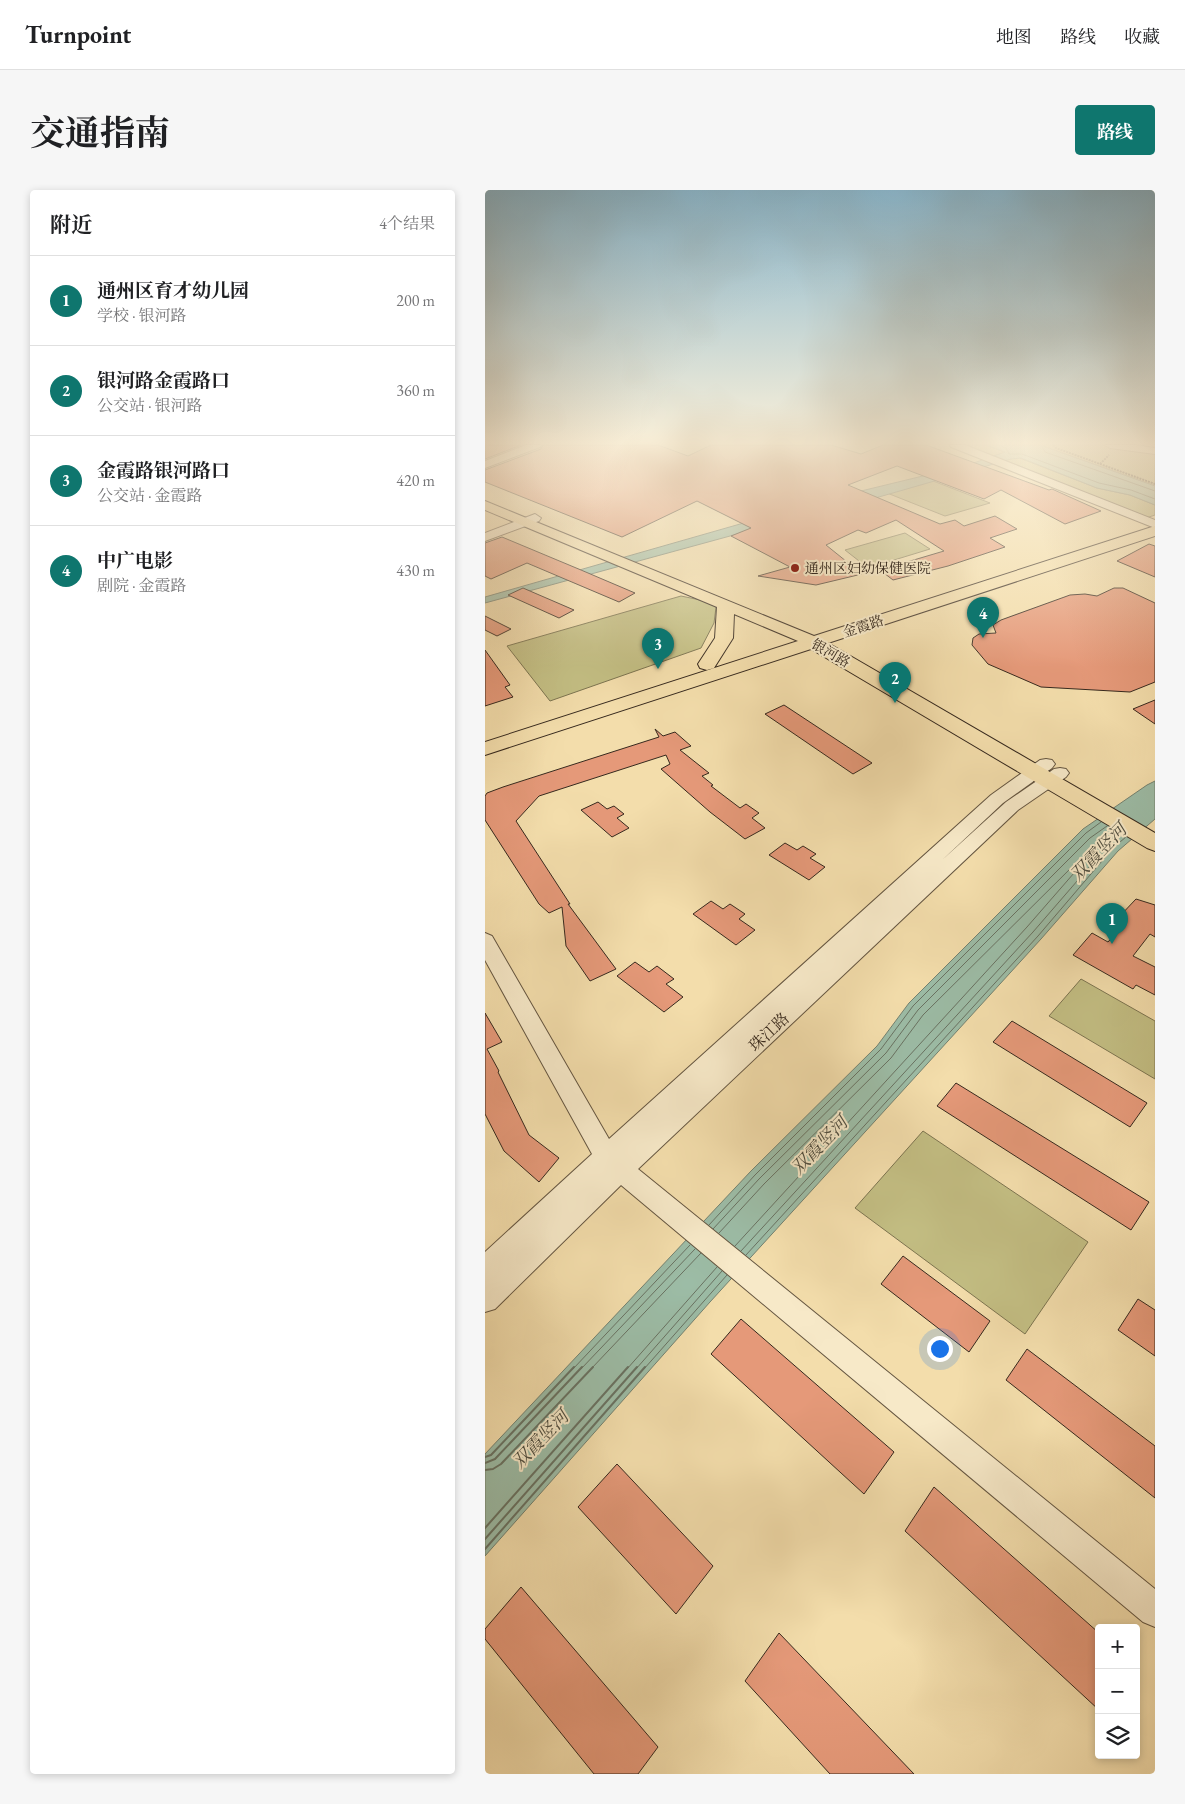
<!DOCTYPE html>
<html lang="zh">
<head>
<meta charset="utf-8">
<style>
  :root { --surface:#fff; --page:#f6f6f6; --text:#202124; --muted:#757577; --line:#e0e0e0; --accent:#0f766e }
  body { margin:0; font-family:"EB Garamond","Noto Serif SC",serif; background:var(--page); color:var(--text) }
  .controls { position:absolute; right:15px; bottom:15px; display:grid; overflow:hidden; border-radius:5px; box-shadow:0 2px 8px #0003 }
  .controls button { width:45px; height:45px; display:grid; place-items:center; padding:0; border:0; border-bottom:1px solid var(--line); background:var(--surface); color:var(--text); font:25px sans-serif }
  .you { position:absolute; left:454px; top:1158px; width:18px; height:18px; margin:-12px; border:4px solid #fff; border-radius:50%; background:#1a73e8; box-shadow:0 0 0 8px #1a73e833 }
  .badge { display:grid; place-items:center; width:32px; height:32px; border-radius:50%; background:var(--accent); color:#fff; font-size:16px; font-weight:700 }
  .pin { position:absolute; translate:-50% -41px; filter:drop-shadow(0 1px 2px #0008) }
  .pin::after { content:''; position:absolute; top:26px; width:18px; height:15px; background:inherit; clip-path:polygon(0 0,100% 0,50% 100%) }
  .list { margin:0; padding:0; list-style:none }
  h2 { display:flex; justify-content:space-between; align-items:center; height:65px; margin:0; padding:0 20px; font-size:21px }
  h2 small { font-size:16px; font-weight:400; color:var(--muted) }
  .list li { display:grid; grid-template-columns:32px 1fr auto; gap:15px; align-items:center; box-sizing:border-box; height:90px; padding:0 20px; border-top:1px solid var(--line) }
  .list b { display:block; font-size:19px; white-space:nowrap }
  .list p { margin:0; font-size:16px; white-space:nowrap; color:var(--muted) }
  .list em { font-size:16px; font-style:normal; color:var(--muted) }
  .icon { flex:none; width:28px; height:28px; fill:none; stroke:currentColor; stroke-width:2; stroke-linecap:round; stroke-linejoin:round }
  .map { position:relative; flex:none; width:670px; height:1584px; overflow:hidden; border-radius:5px }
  header { display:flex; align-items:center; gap:30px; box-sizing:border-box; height:70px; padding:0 25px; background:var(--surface); border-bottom:1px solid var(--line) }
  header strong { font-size:24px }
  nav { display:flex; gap:28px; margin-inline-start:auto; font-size:18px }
  .intro { display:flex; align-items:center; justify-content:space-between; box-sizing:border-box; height:120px; padding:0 30px }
  h1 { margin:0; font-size:35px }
  .button { padding:12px 22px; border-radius:5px; background:var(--accent); color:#fff; font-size:18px; font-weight:700 }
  main { display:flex; gap:30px; padding:0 30px }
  aside { flex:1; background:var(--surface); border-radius:5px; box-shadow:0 2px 8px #0003 }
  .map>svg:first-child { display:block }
  .green { fill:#c3be83; stroke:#7c7450 }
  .water { fill:#9cbca6; stroke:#738170 }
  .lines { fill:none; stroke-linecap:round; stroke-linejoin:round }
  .shore-far1 { stroke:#697262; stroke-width:1 }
  .shore { stroke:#697262; stroke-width:2 }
  .building { fill:#e59979; stroke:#36291e }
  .minor-casing { stroke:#655641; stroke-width:2 }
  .major-casing { stroke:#36291e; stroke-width:2 }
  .path { stroke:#36291e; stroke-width:2; stroke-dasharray:2 1; stroke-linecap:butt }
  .minor { fill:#f7e9c8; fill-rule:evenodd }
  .major { fill:#f3ddab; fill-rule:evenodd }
  .poi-dot { fill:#8f2418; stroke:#f7e9c8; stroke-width:2 }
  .labels { text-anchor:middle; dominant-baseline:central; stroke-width:4; stroke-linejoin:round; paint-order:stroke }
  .far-poi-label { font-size:14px; fill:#36291e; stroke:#f7e9c8; text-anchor:start }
  .far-street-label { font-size:14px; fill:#36291e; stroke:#f7e9c8 }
  .street-label { font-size:16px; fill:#36291e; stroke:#f7e9c8 }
  .water-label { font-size:18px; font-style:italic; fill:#504e40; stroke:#f7e9c8 }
</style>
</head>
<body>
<header>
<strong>Turnpoint</strong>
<nav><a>地图</a><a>路线</a><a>收藏</a></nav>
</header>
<div class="intro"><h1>交通指南</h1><a class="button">路线</a></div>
<main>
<aside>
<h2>附近<small>4个结果</small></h2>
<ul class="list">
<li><span class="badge">1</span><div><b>通州区育才幼儿园</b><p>学校 · 银河路</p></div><em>200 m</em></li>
<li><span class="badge">2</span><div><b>银河路金霞路口</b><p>公交站 · 银河路</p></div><em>360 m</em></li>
<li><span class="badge">3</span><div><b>金霞路银河路口</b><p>公交站 · 金霞路</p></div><em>420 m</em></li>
<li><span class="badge">4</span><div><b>中广电影</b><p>剧院 · 金霞路</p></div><em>430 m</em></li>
</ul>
</aside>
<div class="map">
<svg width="670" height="1584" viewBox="0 0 670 1584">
  <rect width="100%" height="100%" fill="#f3ddab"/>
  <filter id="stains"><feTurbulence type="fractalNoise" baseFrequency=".004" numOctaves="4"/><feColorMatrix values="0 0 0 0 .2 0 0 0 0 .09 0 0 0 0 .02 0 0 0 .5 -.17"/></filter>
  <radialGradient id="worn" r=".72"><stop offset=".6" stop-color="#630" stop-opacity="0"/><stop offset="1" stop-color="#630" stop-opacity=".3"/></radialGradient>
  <!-- green -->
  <g class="green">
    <path d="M470 255H501L612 298 645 305 670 315V325L658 329Z"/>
    <path d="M555 255H618L670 262V296Z"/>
    <path d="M443 289 505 313 460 326 397 301Z"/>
    <path d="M420 343 445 359 383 378 360 360Z"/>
    <path d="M196 406 220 411 231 417 229 433 216 458 65 511 22 456Z"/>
    <path d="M596 789 670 831V889L564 826Z"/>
    <path d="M438 941 603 1052 540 1144 370 1018Z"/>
  </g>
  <!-- water -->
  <g class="water">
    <path d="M501 255H555L670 296V315L645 305 612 298 536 268 526 269 373 313 278 337 0 413V407L339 310 483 275 520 262Z"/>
    <path d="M670 591V629L633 661 556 749 225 1112 0 1366V1264L266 981 392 856 424 813 598 639 662 595Z"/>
  </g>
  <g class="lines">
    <!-- shore-far1 -->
    <g class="shore-far1">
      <path d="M515 255 521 258 524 264H537L614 293 646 300 670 309"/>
      <path d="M556 255 560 262 670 301"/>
      <path d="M224 1035 270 985 396 859 428 816 601 643 616 632"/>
      <path d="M228 1039 274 989 401 863 433 820 605 648 622 636"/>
      <path d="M234 1043 279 994 406 868 438 825 592 672H595L596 675 542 737 250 1056"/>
      <path d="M256 1061 548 742 625 653 635 644"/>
      <path d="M261 1065 553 746 629 657 641 647"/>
      <path d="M88 1179 205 1055"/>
      <path d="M96 1179 210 1059"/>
      <path d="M106 1179 216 1063"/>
      <path d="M142 1179 232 1077"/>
      <path d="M151 1179 237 1081"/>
      <path d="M159 1179 242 1085"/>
    </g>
    <!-- shore -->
    <g class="shore">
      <path d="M0 1267 6 1265 89 1177"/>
      <path d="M0 1273 10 1269 97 1177"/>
      <path d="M0 1280 8 1279 16 1274 108 1177"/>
      <path d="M0 1338 143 1177"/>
      <path d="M0 1349 152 1177"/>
      <path d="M0 1359 160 1177"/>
    </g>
  </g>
  <!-- building -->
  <g class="building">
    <path d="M0 255H36L0 269Z"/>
    <path d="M58 255H173L203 266 226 255H346L376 264 398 255H441L564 300 567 299 616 321 580 334 516 300 499 309 412 276 363 295 455 334 470 330 479 336 510 326 532 339 505 348 520 357 463 376 408 390 395 380 459 361 411 330 381 343 373 340 341 355 377 384 331 395 273 386 305 377 246 346 266 338 212 311 137 347 0 292V280L56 259Z"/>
    <path d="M17 347 96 380 150 403 134 412 42 373 6 389 0 386V353Z"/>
    <path d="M664 354 670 356V387L632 371Z"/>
    <path d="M38 398 89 420 74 428 23 405Z"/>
    <path d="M629 398H638L670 413V492L645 502 556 497 503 474 487 455 488 448 494 444 511 443 508 435 516 430 585 405 600 404 612 406Z"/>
    <path d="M0 426 26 439 12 446 0 440Z"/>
    <path d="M0 460 25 495 20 497 28 507 0 516Z"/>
    <path d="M670 510V534L648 519Z"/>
    <path d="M299 515 387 573 368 584 280 524Z"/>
    <path d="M170 539 178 546 190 542 206 556 195 560 224 583 217 586 228 595 226 596 255 618 261 614 274 623 267 628 280 638 260 649 225 622 176 579 185 574 181 565 54 606 31 631 85 714H83L131 779 105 791 81 756 77 717 64 723 54 714 0 630V606L2 603 18 597 174 547Z"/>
    <path d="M113 612 122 619 129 616 139 624 132 628 144 638 127 647 96 620Z"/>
    <path d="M300 653 312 660 318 656 331 664 325 668 340 677 324 690 284 665Z"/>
    <path d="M651 709 670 715V747L665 744 648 766 670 777V805L651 795 648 799 588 765 607 743 623 752 641 732 633 728Z"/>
    <path d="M226 711 238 719 245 714 260 724 254 729 270 740 251 755 208 724Z"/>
    <path d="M150 772 164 782 172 776 189 789 181 794 198 807 179 822 132 786Z"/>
    <path d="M0 823 17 852 2 859 14 881 13 882 44 945 74 968 54 992 19 961 0 924Z"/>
    <path d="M527 831 662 913 645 937 508 852Z"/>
    <path d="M471 893 664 1012 646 1040 452 916Z"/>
    <path d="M418 1066 505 1131 484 1162 396 1094Z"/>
    <path d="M653 1109 670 1120V1166L633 1140Z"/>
    <path d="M256 1129 409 1262 379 1304 226 1164Z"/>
    <path d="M542 1159 670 1256V1308L521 1190Z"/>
    <path d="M132 1274 228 1376 191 1424 93 1317Z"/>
    <path d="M449 1297 614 1443V1520L420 1341Z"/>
    <path d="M36 1397 173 1557 153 1584H109L0 1449V1439Z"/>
    <path d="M294 1443 429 1584H345L260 1491Z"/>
  </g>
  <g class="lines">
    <defs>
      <g id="minor">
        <path d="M41 255H56L55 257 0 278V271Z"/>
        <path d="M465 255H480L670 330V338L466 257Z"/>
        <path d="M620 255H650L670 258V264L625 258Z"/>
        <path d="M50 324 56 328 54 331 0 351V343Z"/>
        <path d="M561 569 567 570 570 574 567 578 518 613 456 671 521 612 569 579 575 578 581 579 584 583 581 587 533 620 153 979 670 1399V1437L658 1432 136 995 10 1119 0 1122V1062L107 964 0 770V743L7 746 124 949 506 605 555 570Z"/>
      </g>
      <path id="major" d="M0 311 329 446 670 336V346L343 453 670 643V661L662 658 326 459 0 565V552L313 451 249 424 248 448 229 478 222 480 215 478 213 474 230 448 232 417 0 320Z"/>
    </defs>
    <!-- minor casing -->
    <use href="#minor" class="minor-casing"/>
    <!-- major casing -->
    <use href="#major" class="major-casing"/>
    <!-- path -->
    <g class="path">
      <path d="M568 255 571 258 670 294"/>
      <path d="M615 274 624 265"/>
    </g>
    <!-- minor -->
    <use href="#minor" class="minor"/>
    <!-- major -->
    <use href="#major" class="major"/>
  </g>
  <!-- sky -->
  <linearGradient id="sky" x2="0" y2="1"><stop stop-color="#89b7ce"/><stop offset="0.53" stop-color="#faf0d9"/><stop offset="1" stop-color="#faf0d9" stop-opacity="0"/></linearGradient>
  <rect width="670" height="477" fill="url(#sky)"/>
  <!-- markers -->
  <circle class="poi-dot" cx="310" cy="378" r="5"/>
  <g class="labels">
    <!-- far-poi labels -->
    <g class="far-poi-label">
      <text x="320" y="378">通州区妇幼保健医院</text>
    </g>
    <!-- far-street labels -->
    <g class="far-street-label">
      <text transform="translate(378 436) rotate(-18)">金霞路</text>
      <text transform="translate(346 463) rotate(30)">银河路</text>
    </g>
    <!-- street labels -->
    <g class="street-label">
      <text transform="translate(284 842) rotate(-43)">珠江路</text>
    </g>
    <!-- water labels -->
    <g class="water-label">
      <text transform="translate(613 662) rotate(-46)">双霞竖河</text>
      <text transform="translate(334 955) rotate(-46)">双霞竖河</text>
      <text transform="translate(55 1249) rotate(-46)">双霞竖河</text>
    </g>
  </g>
  <rect width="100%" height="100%" filter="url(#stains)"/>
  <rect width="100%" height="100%" fill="url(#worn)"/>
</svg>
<div class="controls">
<button>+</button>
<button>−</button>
<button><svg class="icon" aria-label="layers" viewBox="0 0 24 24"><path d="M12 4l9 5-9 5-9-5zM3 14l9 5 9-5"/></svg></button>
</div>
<div class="you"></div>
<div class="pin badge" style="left:627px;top:754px">1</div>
<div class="pin badge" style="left:410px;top:513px">2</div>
<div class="pin badge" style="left:173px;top:479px">3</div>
<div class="pin badge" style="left:498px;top:448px">4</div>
</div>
</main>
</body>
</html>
